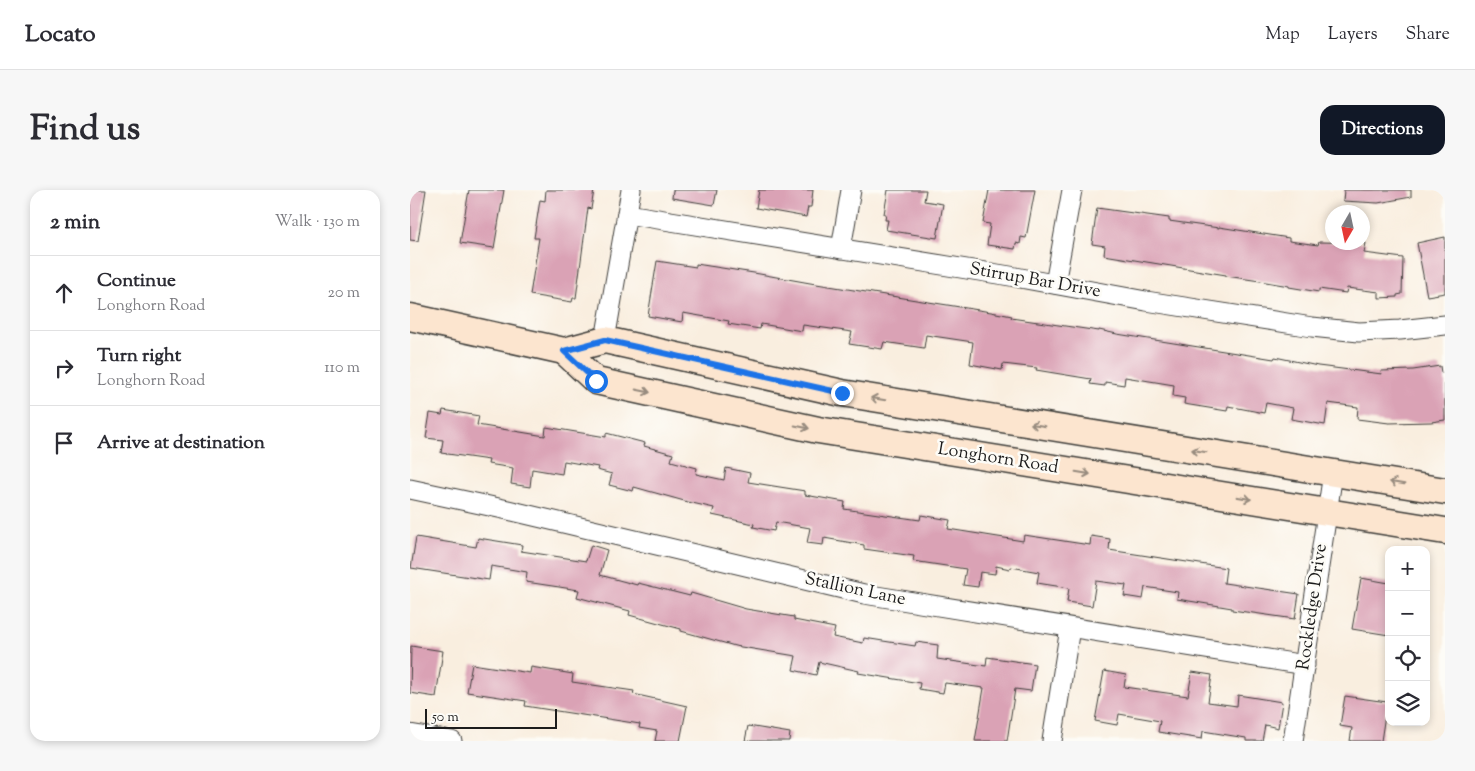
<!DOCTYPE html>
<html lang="en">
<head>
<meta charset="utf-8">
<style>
  :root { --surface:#fff; --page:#f7f7f7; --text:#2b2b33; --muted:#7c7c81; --line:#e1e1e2; --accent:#111827 }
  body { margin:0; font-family:"Sorts Mill Goudy",serif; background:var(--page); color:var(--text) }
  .controls { position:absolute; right:15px; bottom:15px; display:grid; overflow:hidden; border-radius:10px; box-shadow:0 2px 8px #0003 }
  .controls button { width:45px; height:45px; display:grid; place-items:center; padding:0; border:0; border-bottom:1px solid var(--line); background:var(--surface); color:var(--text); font:25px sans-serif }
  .compass { position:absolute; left:915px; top:15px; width:45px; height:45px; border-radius:50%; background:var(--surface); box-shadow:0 2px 8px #0003; rotate:189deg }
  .scale { position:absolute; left:15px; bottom:12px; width:132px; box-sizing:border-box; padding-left:5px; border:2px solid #1c1c1c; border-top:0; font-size:14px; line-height:18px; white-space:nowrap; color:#1c1c1c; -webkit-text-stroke:4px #fdfcf7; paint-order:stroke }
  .stop { position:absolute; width:15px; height:15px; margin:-11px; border:4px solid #1a73e8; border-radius:50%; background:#fff }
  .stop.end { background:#1a73e8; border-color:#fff; box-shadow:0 1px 5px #0008 }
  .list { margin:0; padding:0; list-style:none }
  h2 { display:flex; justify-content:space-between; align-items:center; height:65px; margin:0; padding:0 20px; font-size:21px }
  h2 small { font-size:16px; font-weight:400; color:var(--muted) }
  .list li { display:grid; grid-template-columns:32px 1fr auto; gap:15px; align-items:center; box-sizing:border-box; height:75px; padding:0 20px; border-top:1px solid var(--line) }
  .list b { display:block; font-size:19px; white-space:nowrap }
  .list p { margin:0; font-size:16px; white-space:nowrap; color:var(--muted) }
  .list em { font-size:16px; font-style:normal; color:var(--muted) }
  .icon { flex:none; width:28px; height:28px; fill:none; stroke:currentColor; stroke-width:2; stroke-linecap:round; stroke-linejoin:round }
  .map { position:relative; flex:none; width:1035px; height:551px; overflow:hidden; border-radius:15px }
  header { display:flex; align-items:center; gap:30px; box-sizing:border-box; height:70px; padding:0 25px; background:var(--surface); border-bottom:1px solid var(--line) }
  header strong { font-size:24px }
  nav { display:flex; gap:28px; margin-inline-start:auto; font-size:18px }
  .intro { display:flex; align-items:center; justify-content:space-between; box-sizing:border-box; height:120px; padding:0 30px }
  h1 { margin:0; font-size:35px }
  .button { padding:12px 22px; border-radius:15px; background:var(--accent); color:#fff; font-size:18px; font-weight:700 }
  main { display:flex; gap:30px; padding:0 30px }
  aside { flex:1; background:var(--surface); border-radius:15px; box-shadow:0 2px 8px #0003 }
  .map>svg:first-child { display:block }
  .building { fill:#daa2b5 }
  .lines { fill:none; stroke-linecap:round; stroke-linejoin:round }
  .minor-casing { stroke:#3d3c39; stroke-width:21 }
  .secondary-casing { stroke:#3d3c39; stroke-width:29 }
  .minor { stroke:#fff; stroke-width:19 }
  .secondary { stroke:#fce5cf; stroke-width:26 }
  .oneway { stroke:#978b7e }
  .route { stroke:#1a73e8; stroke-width:6 }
  .labels { text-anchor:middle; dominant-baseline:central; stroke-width:5; stroke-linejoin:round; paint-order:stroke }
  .street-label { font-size:18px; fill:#1c1c1c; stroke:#fdfcf7 }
</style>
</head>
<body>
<header>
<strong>Locato</strong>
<nav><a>Map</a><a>Layers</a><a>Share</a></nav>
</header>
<div class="intro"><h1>Find us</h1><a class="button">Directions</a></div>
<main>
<aside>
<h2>2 min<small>Walk · 130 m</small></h2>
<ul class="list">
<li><svg class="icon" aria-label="ahead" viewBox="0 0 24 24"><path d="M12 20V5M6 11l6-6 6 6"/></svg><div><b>Continue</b><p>Longhorn Road</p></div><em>20 m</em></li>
<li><svg class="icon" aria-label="right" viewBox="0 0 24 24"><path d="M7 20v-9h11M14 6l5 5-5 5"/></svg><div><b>Turn right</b><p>Longhorn Road</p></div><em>110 m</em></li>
<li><svg class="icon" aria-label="arrive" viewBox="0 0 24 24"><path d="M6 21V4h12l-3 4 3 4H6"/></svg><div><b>Arrive at destination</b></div></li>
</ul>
</aside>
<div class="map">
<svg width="1035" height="551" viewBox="0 0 1035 551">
  <rect width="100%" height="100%" fill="#fdfcf7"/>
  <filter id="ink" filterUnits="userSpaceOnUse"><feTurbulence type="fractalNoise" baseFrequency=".02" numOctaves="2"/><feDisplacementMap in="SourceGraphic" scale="10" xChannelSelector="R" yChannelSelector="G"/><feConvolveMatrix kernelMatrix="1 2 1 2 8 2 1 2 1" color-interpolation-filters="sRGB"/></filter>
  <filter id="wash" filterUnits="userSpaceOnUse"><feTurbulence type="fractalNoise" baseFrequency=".0096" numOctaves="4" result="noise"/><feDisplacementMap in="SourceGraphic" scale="20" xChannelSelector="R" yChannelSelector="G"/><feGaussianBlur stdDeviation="1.12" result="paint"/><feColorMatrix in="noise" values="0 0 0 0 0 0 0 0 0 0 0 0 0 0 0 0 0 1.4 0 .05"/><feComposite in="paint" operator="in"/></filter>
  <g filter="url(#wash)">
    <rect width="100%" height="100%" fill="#f9eedf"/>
    <g id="blocks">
      <!-- building -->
      <g class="building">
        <path d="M0 0H16L8 51 0 50Z"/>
        <path d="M59 0H94L84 58 50 53Z"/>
        <path d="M136 0H184L181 19 178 18 166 108H163L162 112 120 105 129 48H124L130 10 135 11Z"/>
        <path d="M263 0H307L304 15 262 8Z"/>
        <path d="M349 0H403L401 17H398L396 27 346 18Z"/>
        <path d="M478 0H516L514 11 533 14 527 48 476 40 478 30H475L476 24H474Z"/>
        <path d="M579 0H625L616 48 611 47 610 54 606 53 605 59 577 55 580 34 573 33Z"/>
        <path d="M934 0H1001V7L968 13 933 11Z"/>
        <path d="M687 18 759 28V31L809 38V37L879 48V51L908 55 909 52 956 53 954 63 993 68 992 104 987 105V107L969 108V102L937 98 936 103 909 99V102L879 97V96L850 91 816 86V85L694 65 695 56 682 54Z"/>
        <path d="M1035 47V103L1017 106 1007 53Z"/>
        <path d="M247 71 286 77V74L344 83 400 93 581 122 602 126 601 128 689 141V140L707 144 864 169 865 167 908 176 972 184 971 181 1003 180 1030 176 1031 183 1035 182V230L1021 232 979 233 947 229 948 217 918 213 915 235 881 229 883 218 856 213 854 223 818 216 817 221 774 214 775 208 763 206 764 195 715 187 714 195 695 192V196L680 194 681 189 626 180 627 178 593 174 592 180 560 174 563 152 516 145 514 158 474 152 472 159 439 154 442 142 393 135 392 141 351 134 350 139 318 134 319 131 273 123 272 132 238 126Z"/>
        <path d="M33 220 69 226 67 235 135 246 136 237 196 247V243L235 253 234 256 263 264 261 271 287 278 286 284 314 290 316 278 340 283 338 292 395 301V305L435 312 434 319 510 330 511 325 540 330 538 339 613 351 614 345 680 355 681 346 700 349 699 360 816 378 814 393 889 404 885 429 822 420V418L767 409 768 402 735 397 733 409 714 406 716 395 686 391 682 416 657 412 659 398 627 393 629 382 601 377 600 379 586 376 585 384 570 382 568 397 553 395 556 379 503 371 504 366 454 359V355L414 348 413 355 397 353 400 338 366 332 364 341 343 337 344 334 302 325 304 318 278 312 224 297 223 301 199 295 202 284 187 280 188 277 154 271 152 284 122 279 120 297 101 294 103 278 78 274 79 270 31 263 33 250 16 248 20 223 32 225Z"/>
        <path d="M6 347 66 357 68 348 112 355 111 361 176 371 181 355 197 360 190 385 227 395 228 393 280 406 281 403 336 419 384 427V430L425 438 423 447 453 453 454 448 505 456 506 452 528 455 527 469 576 476 577 467 625 474 621 501 605 499 597 551H565L574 498 535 493 533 503 509 499 510 493 448 483 449 481 409 472 406 485 383 480 386 466 325 456 271 441V439L219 425 220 421 167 407 169 400 116 392 117 382 81 376 79 390 1 378Z"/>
        <path d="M951 388 979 393V445L942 439Z"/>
        <path d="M1 456 33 461 26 507 0 503Z"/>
        <path d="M62 474 120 483 121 477 163 484 162 492 224 501 223 504 277 516 270 551H245L247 541 229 538 230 534 115 516 116 511 57 502Z"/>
        <path d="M694 481 716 485 714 497 778 506 782 482 802 485 798 512 827 516 828 505 872 512 868 538 855 535 852 551H836V548L793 541 792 549 748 542 750 531 709 524 707 535 685 531Z"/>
        <path d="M935 506 977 512 971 551H940L942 538 930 536Z"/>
        <path d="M338 536 380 543 379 551H335Z"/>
      </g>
    </g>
  </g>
  <g filter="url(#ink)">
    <use href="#blocks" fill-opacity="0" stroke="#3d3c39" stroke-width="1"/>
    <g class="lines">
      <defs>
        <g id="minor">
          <path d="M217 24 600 86 736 111 902 137 949 142 990 140 1035 135"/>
          <path d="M431 59 441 0"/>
          <path d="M645 94 662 0"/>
          <path d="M195 150 221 0"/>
          <path d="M0 299 98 320 454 404 895 475"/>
          <path d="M0 544 42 551"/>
          <path d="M642 551 660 438"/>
          <path d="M883 551 923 283"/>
        </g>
        <g id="secondary">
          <path d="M0 127 154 161 195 150 432 203 1035 301"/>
          <path d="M154 161 186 191 408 240 1035 341"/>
        </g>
      </defs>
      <!-- minor casing -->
      <use href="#minor" class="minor-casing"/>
      <!-- secondary casing -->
      <use href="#secondary" class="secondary-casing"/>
      <!-- minor -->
      <use href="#minor" class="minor"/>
      <!-- secondary -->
      <use href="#secondary" class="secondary"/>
    </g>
    <!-- one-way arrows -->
    <defs><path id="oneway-shaft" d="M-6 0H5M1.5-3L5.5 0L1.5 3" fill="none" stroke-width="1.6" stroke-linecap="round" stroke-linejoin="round" transform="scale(1.25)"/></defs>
    <g class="oneway">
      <use href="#oneway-shaft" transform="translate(233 201) rotate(12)"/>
      <use href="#oneway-shaft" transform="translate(468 209) rotate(-171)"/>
      <use href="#oneway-shaft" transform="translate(628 235) rotate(-171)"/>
      <use href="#oneway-shaft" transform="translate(392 237) rotate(12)"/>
      <use href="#oneway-shaft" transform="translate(789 261) rotate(-171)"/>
      <use href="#oneway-shaft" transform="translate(673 283) rotate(9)"/>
      <use href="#oneway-shaft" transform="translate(987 293) rotate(-171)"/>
      <use href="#oneway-shaft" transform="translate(834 308) rotate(9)"/>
    </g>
  </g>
  <g class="lines" filter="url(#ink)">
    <!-- route -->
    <path class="route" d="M186 191 154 161 195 150 432 203"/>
  </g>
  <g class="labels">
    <!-- street labels -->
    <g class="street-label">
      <text transform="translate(625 91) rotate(10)">Stirrup Bar Drive</text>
      <text transform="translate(588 269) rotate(9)">Longhorn Road</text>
      <text transform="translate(445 400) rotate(12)">Stallion Lane</text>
      <text transform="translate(903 417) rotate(-82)">Rockledge Drive</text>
    </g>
  </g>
</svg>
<div class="controls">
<button>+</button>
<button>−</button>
<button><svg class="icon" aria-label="locate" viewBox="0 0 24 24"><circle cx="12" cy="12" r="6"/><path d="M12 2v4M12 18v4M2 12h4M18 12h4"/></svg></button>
<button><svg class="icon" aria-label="layers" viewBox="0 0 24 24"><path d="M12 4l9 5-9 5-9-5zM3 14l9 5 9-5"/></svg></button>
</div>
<svg class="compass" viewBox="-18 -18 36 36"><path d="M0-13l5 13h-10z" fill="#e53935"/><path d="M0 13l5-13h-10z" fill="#7c7c81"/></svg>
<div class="scale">50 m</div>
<div class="stop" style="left:186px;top:191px"></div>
<div class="stop end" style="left:432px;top:203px"></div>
</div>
</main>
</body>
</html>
